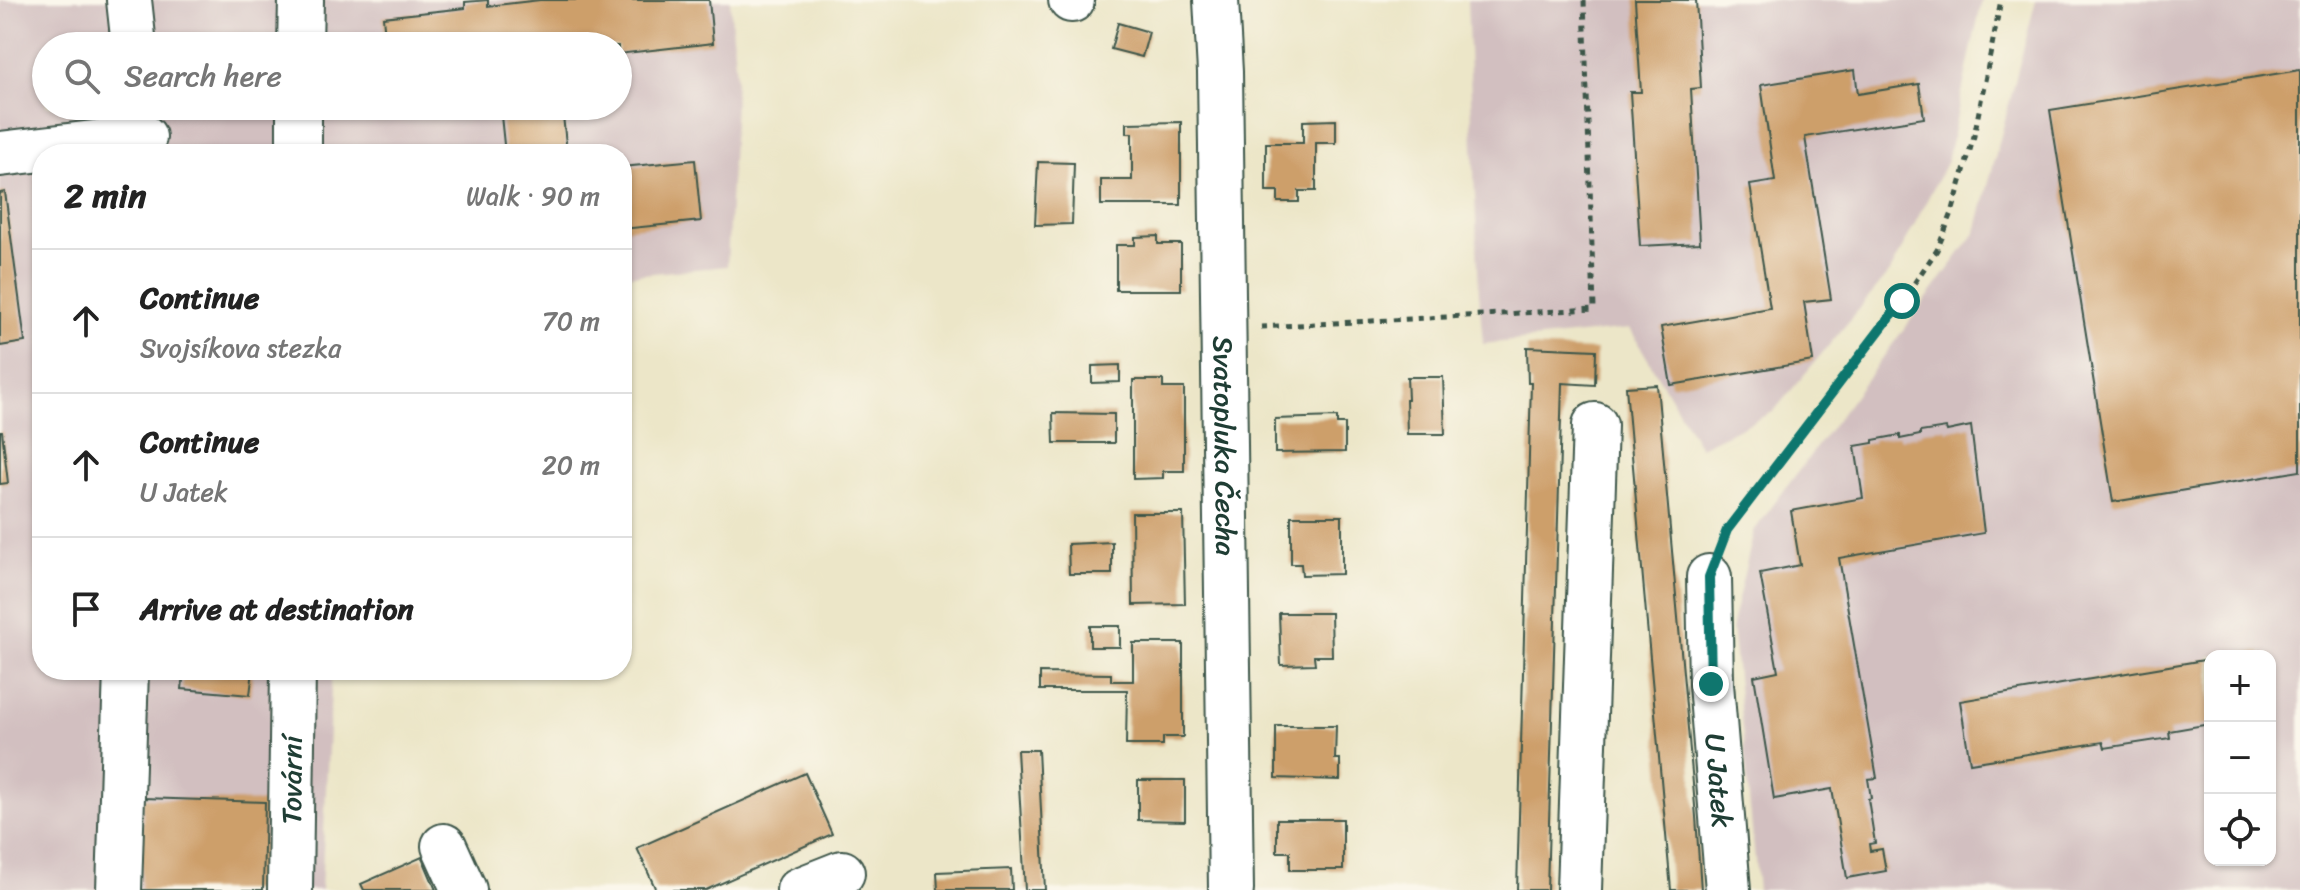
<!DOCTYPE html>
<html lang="en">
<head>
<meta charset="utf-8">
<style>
  :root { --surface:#fff; --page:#f2f2f2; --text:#222; --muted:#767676; --line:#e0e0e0 }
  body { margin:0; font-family:Sriracha,sans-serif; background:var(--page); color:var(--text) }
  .controls { position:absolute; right:24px; bottom:24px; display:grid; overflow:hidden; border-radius:16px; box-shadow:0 2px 6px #0004 }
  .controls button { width:72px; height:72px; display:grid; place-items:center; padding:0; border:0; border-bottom:2px solid var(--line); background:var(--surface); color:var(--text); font:40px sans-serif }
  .stop { position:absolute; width:24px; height:24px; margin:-18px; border:6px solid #0f766e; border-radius:50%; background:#fff }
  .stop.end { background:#0f766e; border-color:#fff; box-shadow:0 2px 8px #0008 }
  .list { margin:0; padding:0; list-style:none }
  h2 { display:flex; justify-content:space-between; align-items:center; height:104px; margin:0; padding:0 32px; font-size:34px }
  h2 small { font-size:26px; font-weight:400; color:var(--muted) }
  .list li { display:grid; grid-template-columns:52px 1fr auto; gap:24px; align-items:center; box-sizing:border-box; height:144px; padding:0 32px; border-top:2px solid var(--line) }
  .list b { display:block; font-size:30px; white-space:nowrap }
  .list p { margin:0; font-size:26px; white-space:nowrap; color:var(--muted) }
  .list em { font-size:26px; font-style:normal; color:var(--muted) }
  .icon { flex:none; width:44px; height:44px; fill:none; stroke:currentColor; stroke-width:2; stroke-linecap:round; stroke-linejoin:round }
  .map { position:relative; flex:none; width:2300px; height:890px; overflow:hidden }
  .search { position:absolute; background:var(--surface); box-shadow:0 2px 6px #0004; left:32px; top:32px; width:600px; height:88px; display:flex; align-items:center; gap:20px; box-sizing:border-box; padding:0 28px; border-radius:44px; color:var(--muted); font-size:30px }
  .panel { position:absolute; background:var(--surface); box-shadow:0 2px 6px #0004; left:32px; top:144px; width:600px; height:536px; border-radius:32px }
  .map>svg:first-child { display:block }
  .industrial { fill:#d2bfc0; fill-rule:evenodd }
  .building { fill:#cd9f6b }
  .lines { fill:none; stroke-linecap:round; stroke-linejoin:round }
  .minor-casing { stroke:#3e564a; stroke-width:48 }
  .path { stroke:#3e564a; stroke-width:5; stroke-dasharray:6 6; stroke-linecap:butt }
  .minor { stroke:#fff; stroke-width:44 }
  .route { stroke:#0f766e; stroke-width:10 }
  .labels { text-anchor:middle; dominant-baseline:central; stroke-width:6; stroke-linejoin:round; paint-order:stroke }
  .street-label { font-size:28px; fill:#1f3d34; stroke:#fbf7ec }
</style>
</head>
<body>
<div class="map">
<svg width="2300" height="890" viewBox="0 0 2300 890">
  <rect width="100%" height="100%" fill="#fbf7ec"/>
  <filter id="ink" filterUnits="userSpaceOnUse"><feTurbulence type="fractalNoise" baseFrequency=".0125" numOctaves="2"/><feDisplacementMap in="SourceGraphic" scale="16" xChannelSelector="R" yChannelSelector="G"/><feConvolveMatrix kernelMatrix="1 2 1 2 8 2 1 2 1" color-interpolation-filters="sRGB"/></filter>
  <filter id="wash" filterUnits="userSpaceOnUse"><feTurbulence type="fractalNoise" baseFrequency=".006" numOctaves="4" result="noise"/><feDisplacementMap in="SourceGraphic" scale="32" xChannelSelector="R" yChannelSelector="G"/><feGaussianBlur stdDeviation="1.8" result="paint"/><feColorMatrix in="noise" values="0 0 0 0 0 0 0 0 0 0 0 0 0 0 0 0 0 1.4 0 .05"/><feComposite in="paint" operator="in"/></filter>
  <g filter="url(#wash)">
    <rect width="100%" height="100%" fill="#ece6c8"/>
    <!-- industrial -->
    <g class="industrial">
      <path d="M0 0H730L736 78 727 266 622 276V154H42V670H332L321 890H0ZM46 46H618V106H46Z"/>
      <path d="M1467 0H1982L1947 161 1890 272 1773 412 1700 447 1630 329 1483 344 1479 294Z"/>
      <path d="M2036 0H2300V890H1758L1732 625 1754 531 1976 232ZM2210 656H2270V860H2210Z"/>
    </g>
    <g id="blocks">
      <!-- building -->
      <g class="building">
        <path d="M488 0V6L540 0H709L713 43 618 54V46H386L383 17 465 8V2Z"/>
        <path d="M1635 0H1696L1701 88 1691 89 1700 243 1640 246 1630 92H1641Z"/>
        <path d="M1118 23 1149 32 1142 57 1111 49Z"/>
        <path d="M1855 70 1858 94 1919 84 1924 118 1805 137 1831 299 1804 302 1813 361 1671 385 1661 327 1770 308 1750 185 1775 181 1761 85Z"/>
        <path d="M2300 70V471L2113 502 2050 110Z"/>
        <path d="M500 106H562L567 154H505Z"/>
        <path d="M1336 120V143H1316V191H1299V202H1278V191H1266V143H1303V121Z"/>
        <path d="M1181 122V205H1101V180H1132V133H1127V123Z"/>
        <path d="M695 160 701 221 622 229V167Z"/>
        <path d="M1038 162 1074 163 1072 224 1035 225Z"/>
        <path d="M5 192 25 342 0 346V193Z"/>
        <path d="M1158 236V244H1181V290H1116V245H1135V237Z"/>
        <path d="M1527 347 1596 350 1595 385 1562 383 1547 890H1517L1531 383H1528Z"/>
        <path d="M1120 365V382L1092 383V366Z"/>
        <path d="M1407 377H1443L1445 434H1407L1406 399H1408Z"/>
        <path d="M1133 380H1163V388H1184V471H1163V478L1133 479Z"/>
        <path d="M1657 385 1696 817 1701 890H1671L1644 591 1626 387Z"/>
        <path d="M1053 413 1114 414V443H1054Z"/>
        <path d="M1337 417V424H1345V452L1275 453V419Z"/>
        <path d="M1971 426 1984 533 1839 558 1877 778 1868 779 1871 798 1868 799 1875 843 1869 844 1870 851 1882 849 1886 871 1847 878 1832 789 1774 799 1754 676 1778 671 1760 573 1800 565 1791 511 1863 498 1855 446 1873 443V440L1900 435V439L1920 435V432L1946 428 1947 431Z"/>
        <path d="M0 431H2L8 483 0 484Z"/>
        <path d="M1132 513H1183L1185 604 1133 605Z"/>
        <path d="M1291 516H1342V574L1302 575 1301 564H1291Z"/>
        <path d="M1112 542V574H1069L1068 544Z"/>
        <path d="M1279 613H1331L1332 656H1314L1315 664 1281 665Z"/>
        <rect x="1090" y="626" width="30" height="21"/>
        <path d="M1133 643H1183V737H1163V745H1126L1127 690H1040V673L1111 674V681H1133Z"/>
        <path d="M2260 651 2261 656H2241V654Z"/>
        <path d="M2210 659V724L2169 731 2170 738 2105 748 2103 742 1970 763 1960 701Z"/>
        <path d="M184 670H253L250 695 182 689Z"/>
        <path d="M1276 726H1336L1335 759H1340V780L1276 778Z"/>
        <path d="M1017 750H1038L1045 890H1025Z"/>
        <path d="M805 773 832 834 706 890H656L637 848Z"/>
        <path d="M1138 780H1185V821L1138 820Z"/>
        <path d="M143 798 265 802 263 890H141Z"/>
        <path d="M1277 819H1343V870H1290V852H1277Z"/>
        <path d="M422 857 436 890H364L361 884Z"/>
        <path d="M1011 869 1012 890H938L937 872Z"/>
      </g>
    </g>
  </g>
  <g filter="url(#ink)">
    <use href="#blocks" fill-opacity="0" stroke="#3e564a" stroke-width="2"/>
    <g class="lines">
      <defs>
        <g id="minor">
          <path d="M129 0 134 46"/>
          <path d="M1071 0H1072"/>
          <path id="s1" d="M1216 0 1220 72 1231 890"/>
          <path d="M300 46 301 0"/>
          <path d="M0 154 144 137"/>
          <path d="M299 154V106"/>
          <path id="s2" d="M1709 577 1711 684 1728 890"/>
          <path d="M444 846 464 890"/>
          <path d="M119 890 126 670"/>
          <path id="s3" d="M290 890 293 670"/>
          <path d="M799 890 842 873"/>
          <path d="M1579 890 1595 425"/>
        </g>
      </defs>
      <!-- minor casing -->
      <use href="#minor" class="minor-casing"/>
      <!-- path -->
      <g class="path">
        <path d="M1261 327 1594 309 1584 0"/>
        <path d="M1722 543 1727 530 1902 301 1937 250 1952 213 1974 136 2001 0"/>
      </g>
      <!-- minor -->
      <use href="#minor" class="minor"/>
    </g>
  </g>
  <g class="lines" filter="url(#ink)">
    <!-- route -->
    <path class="route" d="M1711 684 1709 577 1727 530 1902 301"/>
  </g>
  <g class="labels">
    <!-- street labels -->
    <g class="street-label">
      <text stroke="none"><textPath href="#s1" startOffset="446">Svatopluka Čecha</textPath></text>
      <text stroke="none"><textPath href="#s3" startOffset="110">Tovární</textPath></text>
      <text stroke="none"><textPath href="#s2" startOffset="204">U Jatek</textPath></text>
    </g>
  </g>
</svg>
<div class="controls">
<button>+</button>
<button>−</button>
<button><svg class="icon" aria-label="locate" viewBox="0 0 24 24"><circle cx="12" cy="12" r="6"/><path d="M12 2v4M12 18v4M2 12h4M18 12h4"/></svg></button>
</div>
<div class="stop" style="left:1902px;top:301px"></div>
<div class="stop end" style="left:1711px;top:684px"></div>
<div class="search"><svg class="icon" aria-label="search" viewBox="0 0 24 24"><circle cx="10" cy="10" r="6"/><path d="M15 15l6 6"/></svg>Search here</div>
<section class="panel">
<h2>2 min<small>Walk · 90 m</small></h2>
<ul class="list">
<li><svg class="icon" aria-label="ahead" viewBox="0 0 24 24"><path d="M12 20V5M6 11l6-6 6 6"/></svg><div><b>Continue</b><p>Svojsíkova stezka</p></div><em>70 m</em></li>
<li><svg class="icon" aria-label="ahead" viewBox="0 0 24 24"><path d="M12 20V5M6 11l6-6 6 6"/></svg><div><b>Continue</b><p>U Jatek</p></div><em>20 m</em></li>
<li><svg class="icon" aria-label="arrive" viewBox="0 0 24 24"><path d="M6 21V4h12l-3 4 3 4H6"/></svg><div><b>Arrive at destination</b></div></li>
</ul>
</section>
</div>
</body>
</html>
